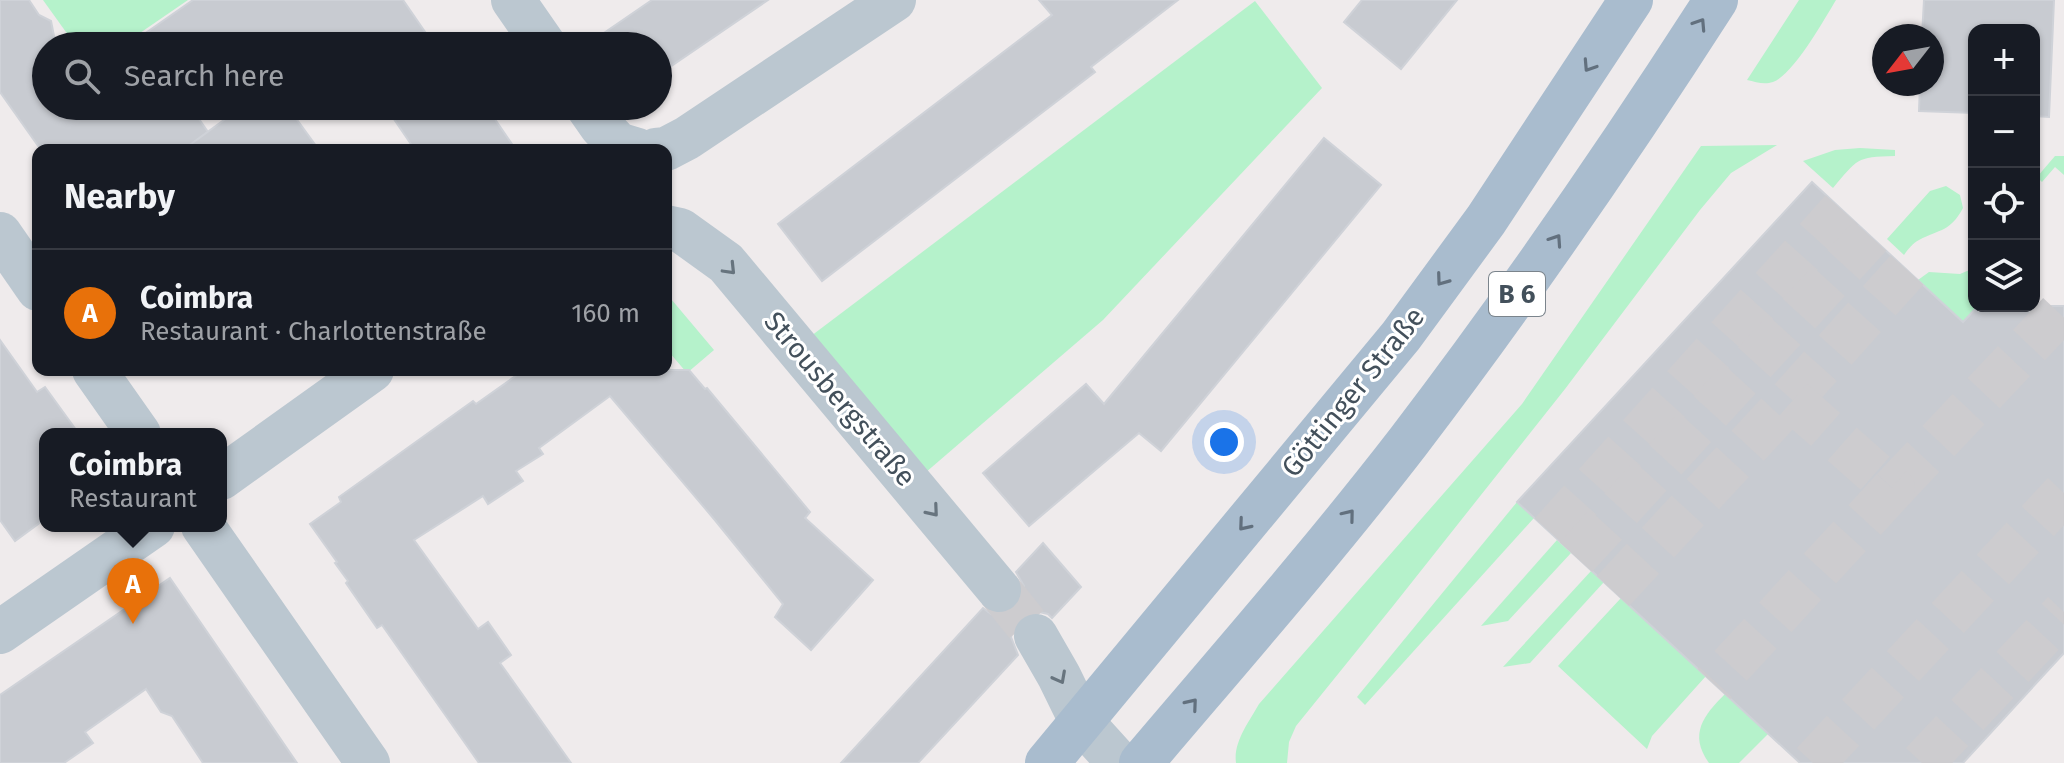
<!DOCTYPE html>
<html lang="en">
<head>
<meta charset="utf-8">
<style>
  :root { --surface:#171b24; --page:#20242c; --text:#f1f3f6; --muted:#9ea1a6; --line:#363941; --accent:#2563eb }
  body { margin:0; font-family:"Fira Sans",sans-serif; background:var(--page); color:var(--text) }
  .controls { position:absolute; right:24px; top:24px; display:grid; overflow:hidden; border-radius:16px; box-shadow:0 2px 6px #0004 }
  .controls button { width:72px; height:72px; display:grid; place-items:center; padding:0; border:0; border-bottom:2px solid var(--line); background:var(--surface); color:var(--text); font:40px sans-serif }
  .compass { position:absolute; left:1872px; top:24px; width:72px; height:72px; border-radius:50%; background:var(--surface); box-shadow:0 2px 6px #0004; rotate:239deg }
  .you { position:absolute; left:1224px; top:442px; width:28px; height:28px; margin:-20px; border:6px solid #fff; border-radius:50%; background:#1a73e8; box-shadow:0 0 0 12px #1a73e833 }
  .badge { display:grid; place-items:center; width:52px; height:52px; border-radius:50%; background:var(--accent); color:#fff; font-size:26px; font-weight:700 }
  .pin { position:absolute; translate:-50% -66px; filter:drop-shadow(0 2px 4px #0008) }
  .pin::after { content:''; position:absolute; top:42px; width:28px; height:24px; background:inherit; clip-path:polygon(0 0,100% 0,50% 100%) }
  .popup { position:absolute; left:39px; top:428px; width:188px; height:104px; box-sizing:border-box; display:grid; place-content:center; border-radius:16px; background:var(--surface); filter:drop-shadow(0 2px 6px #0005); font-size:26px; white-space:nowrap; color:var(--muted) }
  .popup b { font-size:30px; color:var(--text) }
  .popup::after { content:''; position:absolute; left:50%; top:100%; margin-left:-16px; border:16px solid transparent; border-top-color:var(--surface) }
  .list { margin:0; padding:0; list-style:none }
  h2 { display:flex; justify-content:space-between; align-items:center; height:104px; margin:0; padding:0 32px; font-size:34px }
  h2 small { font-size:26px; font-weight:400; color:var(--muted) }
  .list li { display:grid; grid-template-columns:52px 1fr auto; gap:24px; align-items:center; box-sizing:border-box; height:128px; padding:0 32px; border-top:2px solid var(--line) }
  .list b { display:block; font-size:30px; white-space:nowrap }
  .list p { margin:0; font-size:26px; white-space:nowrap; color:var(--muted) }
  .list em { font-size:26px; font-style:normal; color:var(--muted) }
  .icon { flex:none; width:44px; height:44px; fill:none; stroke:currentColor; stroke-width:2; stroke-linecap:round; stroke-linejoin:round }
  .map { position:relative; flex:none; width:2064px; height:763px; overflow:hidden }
  .search { position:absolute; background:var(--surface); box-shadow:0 2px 6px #0004; left:32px; top:32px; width:640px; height:88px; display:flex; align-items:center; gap:20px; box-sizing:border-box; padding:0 28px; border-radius:44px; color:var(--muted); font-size:30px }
  .panel { position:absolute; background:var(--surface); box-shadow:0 2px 6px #0004; left:32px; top:144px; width:640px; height:232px; border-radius:16px }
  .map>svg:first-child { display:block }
  .green { fill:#b5f2cb }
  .building { fill:#c8cbd1; stroke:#cfd2d8; stroke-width:2 }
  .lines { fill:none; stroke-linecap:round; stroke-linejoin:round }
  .minor-tunnel { stroke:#cdcccf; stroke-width:44; stroke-dasharray:44 22; stroke-linecap:butt }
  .minor { stroke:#bbc7d0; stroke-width:44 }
  .major { stroke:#a9bcce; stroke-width:44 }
  .oneway { stroke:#62707e }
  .oneway2 { stroke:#67747e }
  .labels { text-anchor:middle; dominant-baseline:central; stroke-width:6; stroke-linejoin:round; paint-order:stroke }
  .shield { fill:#fff; stroke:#7b848c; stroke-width:2 }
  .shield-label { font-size:26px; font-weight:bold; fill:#43505b }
  .street-label { font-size:28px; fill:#43505b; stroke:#fff }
</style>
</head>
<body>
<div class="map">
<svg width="2064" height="763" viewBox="0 0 2064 763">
  <rect width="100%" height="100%" fill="#efebec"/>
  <!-- green -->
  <g class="green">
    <path d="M43 0H188L121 46H76Z"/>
    <path d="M1799 0H1836C1824 20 1793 75 1773 82 1764 85 1756 82 1747 80Z"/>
    <path d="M1255 1 1322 88 1103 320 925 473 811 336Z"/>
    <path d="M1777 145 1731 173 1700 210 1565 389 1393 606 1296 726 1289 742 1287 763H1236C1233 742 1249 722 1259 704L1522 404 1701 146Z"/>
    <path d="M1860 148 1895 150V156C1855 157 1858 159 1833 188L1803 161 1835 150Z"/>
    <path d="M2055 156H2064V175L2055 167 2042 182 2037 177Z"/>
    <path d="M1946 186 1960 195 1963 208C1950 232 1940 229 1919 240 1913 243 1908 249 1904 255L1887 239 1930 191Z"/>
    <path d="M1974 268V306H1978L1963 322 1918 280 1929 272 1960 274Z"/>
    <path d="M666 293 714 350 687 373 669 352 672 349 666 341Z"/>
    <path d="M1517 502 1534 518 1365 705 1357 697Z"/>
    <path d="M1557 540 1571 553 1508 621 1481 626Z"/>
    <path d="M1591 571 1604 582 1530 663 1503 667Z"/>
    <path d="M1621 598 1706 676 1652 736 1647 749 1558 666Z"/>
    <path d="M1725 694 1768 734 1739 763H1709C1688 734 1704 715 1725 694Z"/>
  </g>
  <!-- building -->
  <g class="building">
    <path d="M0 0H29L39 15 51 21 54 36 60 46H46V106H190L208 132 183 150H41L0 92Z"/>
    <path d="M193 0H403L430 39 441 43V46H127Z"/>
    <path d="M652 0H768L658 75V46H585Z"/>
    <path d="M1039 0H1178L1091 67 1095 72 822 281 778 224 1052 15Z"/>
    <path d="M1362 0H1457L1401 69 1344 22Z"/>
    <path d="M1924 0H2054L2049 117 2034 116V30H1974V113L1919 111 1920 84H1932V36H1922Z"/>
    <path d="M243 106H287L319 150H183Z"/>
    <path d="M385 106H486L516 150H415Z"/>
    <path d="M1324 138 1381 185 1161 451 1139 433 1029 526 983 473 1086 384 1104 404Z"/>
    <path d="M1812 182 1963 322 1978 306H2064V653L1963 763H1800L1517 502Z"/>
    <path d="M0 340 37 392 45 387 79 434H45V519L15 541 0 520Z"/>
    <path d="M524 370H689L705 389 707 388 810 512 805 518 873 580 811 650 775 617 783 604 714 519 610 396 539 448 543 454 516 471 523 481 488 504 483 496 414 540 478 629 488 622 511 655 500 663 571 763H479L382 625 377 628 346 583 348 581 335 563 337 562 310 524 341 502 339 497 473 401 476 404Z"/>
    <path d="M1043 543 1081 587 1052 618 1048 614 1035 611 1024 614 1015 623 1011 637 1018 655 918 763H841L983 608 991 614 1002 615 1016 609 1023 598 1024 586 1016 572Z"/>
    <path d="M170 578 297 763H203L172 716 161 712 146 689 85 732 93 743 64 763H0V695Z"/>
  </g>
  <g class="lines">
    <!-- minor-tunnel -->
    <g class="minor-tunnel">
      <path d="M1791 399 1907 270"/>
      <path d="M1893 489 2064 308"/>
      <path d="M1551 533 1842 210"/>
      <path d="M1576 557 1870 236"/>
      <path d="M999 590 1036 636"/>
      <path d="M1613 591 1791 399 1893 489 1714 684"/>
      <path d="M1813 763 2064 493"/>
      <path d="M1922 763 2064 612"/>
    </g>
    <!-- minor -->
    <g class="minor">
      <path d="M513 0 545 46"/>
      <path d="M587 106 601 126 618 144 638 150"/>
      <path d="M656 150 666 149 687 138 894 0"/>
      <path d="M666 227 680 230 726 263 999 590"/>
      <path d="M0 234 38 289"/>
      <path d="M94 370 139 434"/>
      <path d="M221 478 372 370"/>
      <path d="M203 526 368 763"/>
      <path d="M0 632 153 526"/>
      <path d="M1036 636 1059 676 1081 721 1119 763"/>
    </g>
    <!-- major -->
    <g class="major">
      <path d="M1047 763 1401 336 1486 220 1631 0"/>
      <path d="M1141 763C1231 657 1323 552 1408 442 1517 299 1619 151 1716 0"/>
    </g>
  </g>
  <!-- one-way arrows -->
  <defs><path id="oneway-chevron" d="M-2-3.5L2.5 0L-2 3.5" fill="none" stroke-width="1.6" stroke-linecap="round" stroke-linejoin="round" transform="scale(2)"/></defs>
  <g class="oneway">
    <use href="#oneway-chevron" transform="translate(1700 24) rotate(-57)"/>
    <use href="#oneway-chevron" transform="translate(1589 66) rotate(123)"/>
    <use href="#oneway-chevron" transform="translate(1556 240) rotate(-56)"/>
    <use href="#oneway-chevron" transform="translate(1442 280) rotate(126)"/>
    <use href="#oneway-chevron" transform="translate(1349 515) rotate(-51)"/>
    <use href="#oneway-chevron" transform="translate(1244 525) rotate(130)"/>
    <use href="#oneway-chevron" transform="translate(1192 704) rotate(-50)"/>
  </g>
  <g class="oneway2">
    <use href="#oneway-chevron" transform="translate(730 269) rotate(46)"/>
    <use href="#oneway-chevron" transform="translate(933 511) rotate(50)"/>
    <use href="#oneway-chevron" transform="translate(1060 678) rotate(62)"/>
  </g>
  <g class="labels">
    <!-- shield labels -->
    <rect class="shield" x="1489" y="272" width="56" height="44" rx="6"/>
    <g class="shield-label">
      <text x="1517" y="294">B 6</text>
    </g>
    <!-- street labels -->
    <g class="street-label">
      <text transform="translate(1353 392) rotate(-51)">Göttinger Straße</text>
      <text transform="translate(840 399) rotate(50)">Strousbergstraße</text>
    </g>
  </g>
</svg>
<div class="controls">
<button>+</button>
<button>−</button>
<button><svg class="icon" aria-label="locate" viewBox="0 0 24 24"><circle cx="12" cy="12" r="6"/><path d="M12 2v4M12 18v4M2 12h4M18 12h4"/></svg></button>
<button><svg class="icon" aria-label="layers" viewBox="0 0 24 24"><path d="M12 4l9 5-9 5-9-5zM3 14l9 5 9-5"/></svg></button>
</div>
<svg class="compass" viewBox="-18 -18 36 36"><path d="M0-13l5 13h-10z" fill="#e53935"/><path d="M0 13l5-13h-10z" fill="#9ea1a6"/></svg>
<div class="you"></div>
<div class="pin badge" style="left:133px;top:624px;background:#e8710a">A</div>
<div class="popup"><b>Coimbra</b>Restaurant</div>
<div class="search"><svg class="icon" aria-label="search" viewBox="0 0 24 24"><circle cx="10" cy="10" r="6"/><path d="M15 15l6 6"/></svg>Search here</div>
<section class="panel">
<h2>Nearby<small></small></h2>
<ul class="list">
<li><span class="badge" style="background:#e8710a">A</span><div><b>Coimbra</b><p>Restaurant · Charlottenstraße</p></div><em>160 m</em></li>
</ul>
</section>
</div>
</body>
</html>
